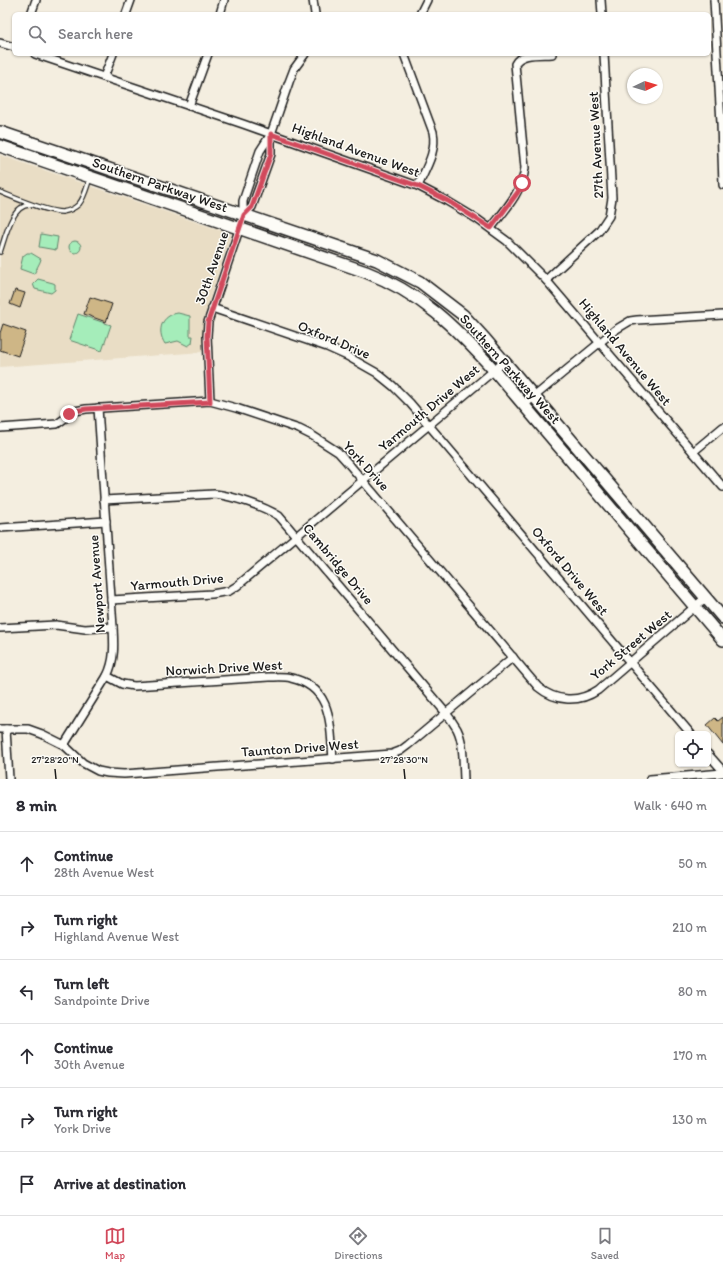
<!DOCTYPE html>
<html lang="en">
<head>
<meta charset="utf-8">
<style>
  :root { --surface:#fff; --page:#f2f2f3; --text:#2b2b33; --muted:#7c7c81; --line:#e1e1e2; --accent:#d1495b }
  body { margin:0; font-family:Itim,sans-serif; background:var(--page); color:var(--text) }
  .controls { position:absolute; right:12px; bottom:12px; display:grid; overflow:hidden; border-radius:6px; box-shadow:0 1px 3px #0004 }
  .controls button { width:36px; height:36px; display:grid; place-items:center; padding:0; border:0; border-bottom:1px solid var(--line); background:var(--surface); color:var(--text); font:20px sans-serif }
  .compass { position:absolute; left:627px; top:68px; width:36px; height:36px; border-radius:50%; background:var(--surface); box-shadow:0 1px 3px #0004; rotate:86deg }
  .stop { position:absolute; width:12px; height:12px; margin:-9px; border:3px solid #d1495b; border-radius:50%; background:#fff }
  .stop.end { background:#d1495b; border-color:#fff; box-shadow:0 1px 4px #0008 }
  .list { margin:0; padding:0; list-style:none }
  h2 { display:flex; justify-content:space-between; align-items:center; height:52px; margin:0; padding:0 16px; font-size:17px }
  h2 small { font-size:13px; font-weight:400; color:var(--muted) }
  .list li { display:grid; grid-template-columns:26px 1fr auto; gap:12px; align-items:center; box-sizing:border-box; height:64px; padding:0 16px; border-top:1px solid var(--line) }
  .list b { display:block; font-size:15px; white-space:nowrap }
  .list p { margin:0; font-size:13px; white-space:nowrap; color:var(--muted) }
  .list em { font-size:13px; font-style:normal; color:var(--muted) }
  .icon { flex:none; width:22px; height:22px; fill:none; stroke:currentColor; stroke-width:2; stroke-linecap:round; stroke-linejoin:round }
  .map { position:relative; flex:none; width:723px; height:779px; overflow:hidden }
  .search { position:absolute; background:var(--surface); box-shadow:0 1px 3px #0004; left:12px; right:12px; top:12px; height:44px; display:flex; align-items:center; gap:10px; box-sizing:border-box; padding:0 14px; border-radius:6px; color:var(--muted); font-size:15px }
  .sheet { height:436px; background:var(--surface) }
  nav { display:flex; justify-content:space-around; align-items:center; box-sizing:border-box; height:56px; border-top:1px solid var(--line); background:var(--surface); font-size:11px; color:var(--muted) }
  nav a { display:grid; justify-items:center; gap:2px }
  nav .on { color:var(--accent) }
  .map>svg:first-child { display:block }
  .built { fill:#e9ddc5 }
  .green { fill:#a5edba; stroke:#60846b }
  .building { fill:#ceb686; stroke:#1c1c1c }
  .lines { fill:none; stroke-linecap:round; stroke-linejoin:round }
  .lane-casing { stroke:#1c1c1c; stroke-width:6 }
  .street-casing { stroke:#1c1c1c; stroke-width:10 }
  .secondary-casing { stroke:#1c1c1c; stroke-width:14 }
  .lane { stroke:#fdfcf7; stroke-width:3.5 }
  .street { stroke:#fdfcf7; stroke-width:7 }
  .secondary { stroke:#fdfcf7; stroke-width:11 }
  .route { stroke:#d1495b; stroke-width:5 }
  .ticks { fill:none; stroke:#1c1c1c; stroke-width:1.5 }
  .labels { text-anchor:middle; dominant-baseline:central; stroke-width:3; stroke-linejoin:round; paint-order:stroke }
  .street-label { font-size:14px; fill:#1c1c1c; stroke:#fdfcf7 }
  .ticks-label { font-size:10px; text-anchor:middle; fill:#1c1c1c; stroke:#fdfcf7; stroke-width:3; stroke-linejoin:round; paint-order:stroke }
</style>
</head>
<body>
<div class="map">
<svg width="723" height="779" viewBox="0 0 723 779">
  <rect width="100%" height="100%" fill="#f4eee0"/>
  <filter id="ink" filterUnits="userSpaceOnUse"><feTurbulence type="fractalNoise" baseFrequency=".025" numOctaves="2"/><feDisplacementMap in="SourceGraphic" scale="8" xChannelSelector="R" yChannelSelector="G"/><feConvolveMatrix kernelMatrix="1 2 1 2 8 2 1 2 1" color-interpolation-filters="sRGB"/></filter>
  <g filter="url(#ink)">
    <!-- built -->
    <path class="built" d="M0 155 231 234 204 317 202 352 0 367Z"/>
    <!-- green -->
    <g class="green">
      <path d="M41 234 58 237 56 250 39 247Z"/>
      <circle cx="75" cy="247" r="6"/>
      <path d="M27 253H31L41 259 40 262 34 274 20 269 23 256Z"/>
      <path d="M38 279 53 283 55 284V290L51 293 35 289 33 284Z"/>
      <path d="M178 313 190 316V336H193L192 343 188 346 178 341 165 344C156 330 162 315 178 313Z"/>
      <path d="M78 314 111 325 102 351 69 340Z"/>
    </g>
    <!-- building -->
    <g class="building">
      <path d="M15 290 25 293 20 308 10 304Z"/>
      <path d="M90 297 112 304 106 322 84 314Z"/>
      <path d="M3 324 26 332 18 356 0 350V333Z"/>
      <path d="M723 717V745L707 725 715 718 718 721Z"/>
    </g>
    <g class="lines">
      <defs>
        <g id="lane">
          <path d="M0 192C15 198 47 212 62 212 69 211 75 208 79 204 85 197 87 186 90 178"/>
          <path d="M0 252C5 238 12 204 30 205"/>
        </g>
        <g id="street">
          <path d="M313 0 315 14"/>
          <path d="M601 0 602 14"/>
          <path d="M714 0 721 123 723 185"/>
          <path d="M31 14 36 0"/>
          <path d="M126 14 131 0"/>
          <path d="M220 14 224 0"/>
          <path d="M420 14 427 0"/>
          <path d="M0 43 14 47"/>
          <path d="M35 54 243 124 418 186 447 201 477 219 507 241 546 280 723 487"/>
          <path d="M404 54 433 132C437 151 426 168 418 186"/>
          <path d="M104 77 113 54"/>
          <path d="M189 106 208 54"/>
          <path d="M244 215 243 206V201L260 151 271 134"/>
          <path d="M491 228C505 210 522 192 525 168L515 64C521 52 541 55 552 54"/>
          <path d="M546 280 599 231 609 216 612 198 604 54"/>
          <path d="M212 308 327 347 347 356 377 373 393 386 410 403 691 734"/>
          <path d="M210 401 207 336 208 322 244 215 252 207 271 154V134L289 82 294 69 305 54"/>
          <path d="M524 405 615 330 630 321 637 320 723 315"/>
          <path d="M0 428 57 424 75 411 86 409 210 401 236 408 299 429 313 436 338 452 347 462 538 687C556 702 579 703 598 690L705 598"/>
          <path d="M693 452 723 427"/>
          <path d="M104 500 214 494C233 496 263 506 279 516L446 713C450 718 454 724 457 729 464 743 463 763 464 779"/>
          <path d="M0 528 106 521"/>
          <path d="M111 600 212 594 229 591 237 586 504 362"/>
          <path d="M0 628 56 625 85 629 113 627"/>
          <path d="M107 676 122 684 134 686 269 677C276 677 284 676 291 678 333 687 330 725 333 759"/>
          <path d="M0 729H28L42 734 64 745 83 763 98 771 108 773 124 774 392 754 400 751 408 745 513 657"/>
          <path d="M6 729 9 779"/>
          <path d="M64 745 107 676C115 660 114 644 113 627L98 408"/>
          <path d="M708 754 723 771"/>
          <path d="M650 779 723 773"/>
        </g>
        <g id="secondary">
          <path d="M0 132 377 260 420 282 463 315 485 339 723 618"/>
          <path d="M0 146 366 272C421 293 455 327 494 370L723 640"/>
        </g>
      </defs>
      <!-- lane casing -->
      <use href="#lane" class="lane-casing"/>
      <!-- street casing -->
      <use href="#street" class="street-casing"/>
      <!-- secondary casing -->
      <use href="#secondary" class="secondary-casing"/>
      <!-- lane -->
      <use href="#lane" class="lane"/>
      <!-- street -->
      <use href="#street" class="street"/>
      <!-- secondary -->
      <use href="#secondary" class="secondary"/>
    </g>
  </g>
  <g class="lines" filter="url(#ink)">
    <!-- route -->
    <path class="route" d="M69 414 75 411 86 409 210 402 207 336 208 322 244 215 252 207 271 154V134L418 186 448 201 491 228 518 192 522 183"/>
  </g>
  <!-- ticks -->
  <path class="ticks" d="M55 769 56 779M404 769 405 779"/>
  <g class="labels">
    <!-- street labels -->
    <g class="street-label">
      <text transform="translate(596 145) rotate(-93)">27th Avenue West</text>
      <text transform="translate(356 150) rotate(20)">Highland Avenue West</text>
      <text transform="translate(160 185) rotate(19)">Southern Parkway West</text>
      <text transform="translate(212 268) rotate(-71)">30th Avenue</text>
      <text transform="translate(334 340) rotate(23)">Oxford Drive</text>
      <text transform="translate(625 352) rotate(50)">Highland Avenue West</text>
      <text transform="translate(510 369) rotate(48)">Southern Parkway West</text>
      <text transform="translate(429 408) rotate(-40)">Yarmouth Drive West</text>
      <text transform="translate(366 466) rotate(48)">York Drive</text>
      <text transform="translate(338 564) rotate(50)">Cambridge Drive</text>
      <text transform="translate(570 571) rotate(50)">Oxford Drive West</text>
      <text transform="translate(177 582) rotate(-5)">Yarmouth Drive</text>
      <text transform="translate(97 584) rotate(-94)">Newport Avenue</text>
      <text transform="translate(631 645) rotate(-40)">York Street West</text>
      <text transform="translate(224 668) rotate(-3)">Norwich Drive West</text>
      <text transform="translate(300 748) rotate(-4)">Taunton Drive West</text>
    </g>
  </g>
  <g class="ticks-label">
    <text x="55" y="763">27°28'20"N</text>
    <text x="404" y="763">27°28'30"N</text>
  </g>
</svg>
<div class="controls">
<button><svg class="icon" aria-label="locate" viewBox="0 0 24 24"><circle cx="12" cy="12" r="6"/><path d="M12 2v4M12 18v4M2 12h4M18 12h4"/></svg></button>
</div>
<svg class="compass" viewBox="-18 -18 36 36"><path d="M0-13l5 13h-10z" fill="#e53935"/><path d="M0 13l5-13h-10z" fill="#7c7c81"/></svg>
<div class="stop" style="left:522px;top:183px"></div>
<div class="stop end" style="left:69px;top:414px"></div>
<div class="search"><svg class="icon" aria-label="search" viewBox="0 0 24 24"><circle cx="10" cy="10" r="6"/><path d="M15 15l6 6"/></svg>Search here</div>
</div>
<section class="sheet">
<h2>8 min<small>Walk · 640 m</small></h2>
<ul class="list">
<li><svg class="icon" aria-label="ahead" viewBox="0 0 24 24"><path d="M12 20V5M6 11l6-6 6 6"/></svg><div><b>Continue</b><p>28th Avenue West</p></div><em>50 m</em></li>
<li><svg class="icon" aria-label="right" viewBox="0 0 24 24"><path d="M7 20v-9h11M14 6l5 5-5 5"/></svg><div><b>Turn right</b><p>Highland Avenue West</p></div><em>210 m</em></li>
<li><svg class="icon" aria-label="left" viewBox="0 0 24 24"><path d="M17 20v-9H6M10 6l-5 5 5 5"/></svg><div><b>Turn left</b><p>Sandpointe Drive</p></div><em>80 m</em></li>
<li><svg class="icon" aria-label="ahead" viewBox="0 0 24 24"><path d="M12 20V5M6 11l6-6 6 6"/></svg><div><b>Continue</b><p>30th Avenue</p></div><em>170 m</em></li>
<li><svg class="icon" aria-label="right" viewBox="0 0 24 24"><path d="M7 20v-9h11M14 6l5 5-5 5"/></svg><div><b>Turn right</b><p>York Drive</p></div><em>130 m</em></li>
<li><svg class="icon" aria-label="arrive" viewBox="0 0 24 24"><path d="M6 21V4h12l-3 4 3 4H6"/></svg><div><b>Arrive at destination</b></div></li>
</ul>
</section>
<nav>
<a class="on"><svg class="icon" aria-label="map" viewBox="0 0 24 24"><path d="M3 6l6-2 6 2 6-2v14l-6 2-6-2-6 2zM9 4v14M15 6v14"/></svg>Map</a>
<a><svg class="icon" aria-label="directions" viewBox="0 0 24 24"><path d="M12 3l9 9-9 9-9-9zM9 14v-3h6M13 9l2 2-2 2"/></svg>Directions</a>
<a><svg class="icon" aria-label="saved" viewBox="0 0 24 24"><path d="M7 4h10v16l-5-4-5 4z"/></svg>Saved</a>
</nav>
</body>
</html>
